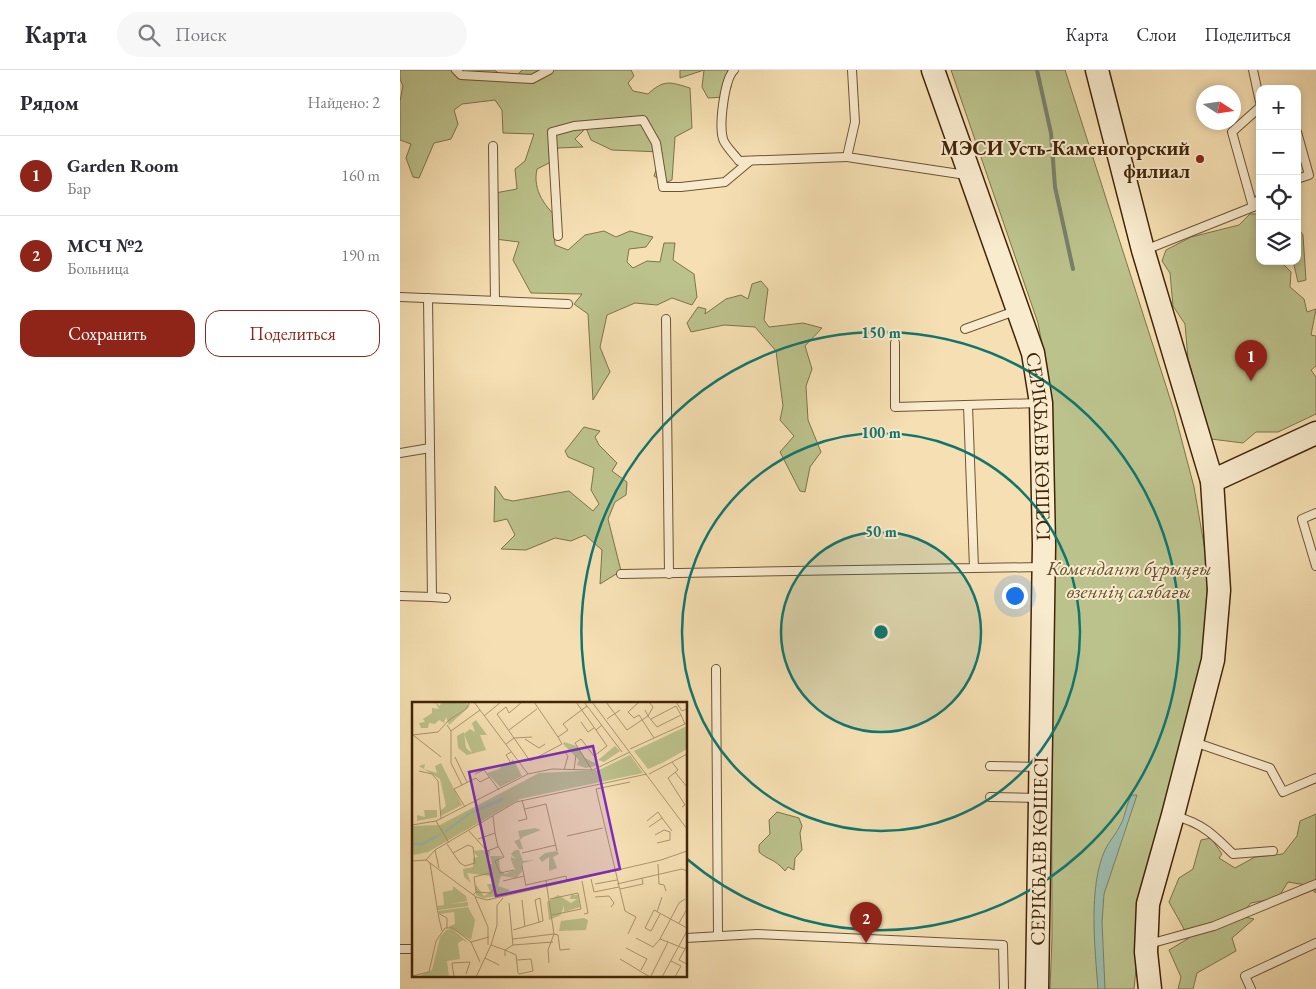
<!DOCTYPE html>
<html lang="ru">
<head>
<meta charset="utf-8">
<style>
  :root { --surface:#fff; --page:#f7f7f7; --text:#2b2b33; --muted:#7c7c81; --line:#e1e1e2; --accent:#8f2418 }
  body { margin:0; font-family:"EB Garamond",serif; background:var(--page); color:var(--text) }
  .controls { position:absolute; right:15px; top:15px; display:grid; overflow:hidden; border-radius:10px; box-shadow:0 2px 8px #0003 }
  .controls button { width:45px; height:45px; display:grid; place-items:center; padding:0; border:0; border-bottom:1px solid var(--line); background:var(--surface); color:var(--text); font:25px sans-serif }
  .compass { position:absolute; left:796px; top:15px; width:45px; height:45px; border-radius:50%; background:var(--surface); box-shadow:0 2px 8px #0003; rotate:102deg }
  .you { position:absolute; left:614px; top:525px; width:18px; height:18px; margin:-12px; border:4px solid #fff; border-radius:50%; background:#1a73e8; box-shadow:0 0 0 8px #1a73e833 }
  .badge { display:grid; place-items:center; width:32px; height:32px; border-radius:50%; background:var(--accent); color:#fff; font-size:16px; font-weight:700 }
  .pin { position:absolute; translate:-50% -41px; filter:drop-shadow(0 1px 2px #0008) }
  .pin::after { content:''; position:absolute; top:26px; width:18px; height:15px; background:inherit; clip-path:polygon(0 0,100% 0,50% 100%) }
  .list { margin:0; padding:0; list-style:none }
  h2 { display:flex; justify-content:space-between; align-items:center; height:65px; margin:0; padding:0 20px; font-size:21px }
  h2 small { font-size:16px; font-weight:400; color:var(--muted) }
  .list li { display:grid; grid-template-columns:32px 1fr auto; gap:15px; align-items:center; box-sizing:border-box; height:80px; padding:0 20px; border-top:1px solid var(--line) }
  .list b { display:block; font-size:19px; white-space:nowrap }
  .list p { margin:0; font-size:16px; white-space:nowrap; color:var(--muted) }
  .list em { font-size:16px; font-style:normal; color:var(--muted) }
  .actions { display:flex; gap:10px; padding:15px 20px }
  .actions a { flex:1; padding:11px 0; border:1px solid var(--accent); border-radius:15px; text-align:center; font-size:18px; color:var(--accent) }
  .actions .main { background:var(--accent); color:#fff }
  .icon { flex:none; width:28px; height:28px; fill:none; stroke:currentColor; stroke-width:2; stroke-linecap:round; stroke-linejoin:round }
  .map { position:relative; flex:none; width:916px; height:919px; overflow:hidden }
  header { display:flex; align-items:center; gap:30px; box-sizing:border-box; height:70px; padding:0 25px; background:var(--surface); border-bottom:1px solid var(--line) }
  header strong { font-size:24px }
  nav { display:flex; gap:28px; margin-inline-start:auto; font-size:18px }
  .search { width:350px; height:45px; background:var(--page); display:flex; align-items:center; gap:12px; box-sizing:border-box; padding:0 18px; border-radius:28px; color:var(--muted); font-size:19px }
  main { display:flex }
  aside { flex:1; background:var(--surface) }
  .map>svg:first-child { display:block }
  .green { fill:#bcc28c; stroke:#7e734a }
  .water { fill:#9dbdae; stroke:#78806b }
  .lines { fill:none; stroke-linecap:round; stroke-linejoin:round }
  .stream { stroke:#78806b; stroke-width:4 }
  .lane-casing { stroke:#6e5332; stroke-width:10 }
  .secondary-casing { stroke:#412407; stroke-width:25 }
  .lane { stroke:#f9ebce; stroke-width:8 }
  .secondary { stroke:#f9ebce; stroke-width:22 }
  .ring { fill:none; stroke:#0f766e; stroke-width:2.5 }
  .poi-dot { fill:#8f2418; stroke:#f9ebce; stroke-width:2 }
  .labels { text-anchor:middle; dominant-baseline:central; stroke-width:4; stroke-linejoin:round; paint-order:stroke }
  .poi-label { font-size:20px; font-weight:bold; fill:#412407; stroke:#f9ebce; text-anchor:end }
  .street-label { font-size:20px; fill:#412407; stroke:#f9ebce }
  .park-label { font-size:20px; font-style:italic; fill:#604c28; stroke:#f9ebce }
  .inset-river { fill:none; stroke:#9dbdae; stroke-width:2.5 }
  .inset-road { fill:none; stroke:#ae956e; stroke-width:1 }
  .view { fill:#7b2cbf; fill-opacity:0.15; stroke:#7b2cbf; stroke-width:2.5 }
  .inset-edge { fill:none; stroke:#412407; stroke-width:2.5 }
  .centre { fill:#0f766e; stroke:#f9ebce; stroke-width:2.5 }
  .ring-label { font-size:15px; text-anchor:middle; font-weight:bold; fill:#0f766e; stroke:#f9ebce; stroke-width:4; stroke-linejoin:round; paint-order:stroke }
</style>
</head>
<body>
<header>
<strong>Карта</strong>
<div class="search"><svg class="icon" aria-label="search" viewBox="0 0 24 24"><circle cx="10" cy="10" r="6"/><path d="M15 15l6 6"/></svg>Поиск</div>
<nav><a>Карта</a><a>Слои</a><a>Поделиться</a></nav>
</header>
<main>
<aside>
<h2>Рядом<small>Найдено: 2</small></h2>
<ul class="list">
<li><span class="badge">1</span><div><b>Garden Room</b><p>Бар</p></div><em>160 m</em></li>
<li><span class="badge">2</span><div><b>МСЧ №2</b><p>Больница</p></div><em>190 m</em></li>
</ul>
<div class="actions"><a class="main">Сохранить</a><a>Поделиться</a></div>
</aside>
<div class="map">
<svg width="916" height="919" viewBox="0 0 916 919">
  <rect width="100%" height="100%" fill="#f6e0b3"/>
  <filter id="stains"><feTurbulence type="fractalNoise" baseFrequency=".004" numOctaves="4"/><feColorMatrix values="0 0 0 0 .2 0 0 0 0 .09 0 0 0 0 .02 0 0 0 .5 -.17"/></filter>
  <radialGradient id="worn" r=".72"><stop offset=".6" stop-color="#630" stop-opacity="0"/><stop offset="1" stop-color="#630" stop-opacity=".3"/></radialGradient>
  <!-- green -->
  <g class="green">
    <path d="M0 0H94L112 11 122 0H231L234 6 228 13 233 21 248 24C264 9 270 12 290 18L292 58 275 67 272 110 265 113 254 106 262 82 212 80 191 70 186 58 175 69 183 77 158 78 149 93 137 99C132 121 146 138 162 152L154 161 155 175 168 180 185 165 204 161 216 167 230 161 253 167 246 177 229 179 227 192 233 198 247 191 260 192 264 173H275L273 190 294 204 297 227 292 235 272 228 257 235 235 233 207 245 200 277 210 302 193 330 188 244 174 234 182 224 131 223 113 190 119 172 95 169V123L117 119 115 99 125 91 134 64 103 63 102 40 95 30 62 34 54 40 58 54 51 69 34 73 19 108 13 107 6 88 11 74 0 70V31L3 16 0 9Z"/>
    <path d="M280 0H330L331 17 326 27 308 28 302 17 304 0 280 8Z"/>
    <path d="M551 0H665L774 341 794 417 807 492V535L801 599 745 809 734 919H650L652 868 651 322 638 253Z"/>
    <path d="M850 144H860V191H880L891 202 890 217 904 229 907 242 916 239 911 265 916 266V296L911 300 916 307V344L878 362H856L843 373 811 369 788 289 785 254 773 236 770 203 762 191 766 180 791 167 839 155Z"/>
    <path d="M897 157 903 165 906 210 898 212 893 191H897Z"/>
    <path d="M361 211 368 219 364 250 369 257 403 253 422 258 405 276 412 299 406 316 408 350 421 382 410 397 405 422 400 421 380 382 394 366 380 350 383 336 376 281 355 257 324 255 291 262 287 253 298 237 306 239 305 244 326 229 341 225 348 229 352 214Z"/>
    <path d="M184 357 200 361 195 367 199 375 217 393 212 401 227 412 226 425 215 432 208 449 221 501 200 514 202 480 185 465 171 471 155 468 126 480 101 479 115 465 107 449 94 452 95 416 104 429 113 431 169 421 193 441 199 434 191 420 194 398 168 387 165 381Z"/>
    <path d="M377 742 399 748 402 756 400 763 402 780 395 788 394 800 388 797 385 801C374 788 369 791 359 782V775L370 764 369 750Z"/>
    <path d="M916 744V823L906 815 888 812 878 828 851 833 840 846 854 849 832 868 836 881 797 903 793 919H778L781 907 769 880 789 868 769 832 779 808 793 799 801 770 811 768 822 784 819 788 835 798 855 787 883 784 897 766 900 751Z"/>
  </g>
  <!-- water -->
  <path class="water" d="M732 725H737L704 824 702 852 705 919H698C695 879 688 817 705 780 709 771 717 763 721 754 726 744 726 734 732 725Z"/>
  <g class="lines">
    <!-- stream -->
    <path class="stream" d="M637 0 651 63 655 117 673 199"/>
    <defs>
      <g id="lane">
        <path d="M56 0 61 5 132 9 149 0"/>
        <path d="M334 0C324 10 319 55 323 69 325 76 335 85 339 91L447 87"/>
        <path d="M452 0 455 52 447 87 566 105"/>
        <path d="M853 0 860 32"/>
        <path d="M897 62 909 105 897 109"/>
        <path d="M93 76 95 231"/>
        <path d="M853 137 832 62 860 37"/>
        <path d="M158 166 152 62 174 56 243 50 256 73 263 117H281L325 112 350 91"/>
        <path d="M745 180 853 137 860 128"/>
        <path d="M0 227 168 234"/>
        <path d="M266 249 269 504"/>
        <path d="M565 259 615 241"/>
        <path d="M495 273V337L639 333"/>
        <path d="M0 383 30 378"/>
        <path d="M916 443 902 449 916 496"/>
        <path d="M574 498 642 497"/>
        <path d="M221 504 574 498 568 336"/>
        <path d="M0 526 32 527 28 228"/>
        <path d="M32 527 46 528"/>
        <path d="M316 599 318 866"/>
        <path d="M794 672 870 698 883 722 916 708"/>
        <path d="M590 696 638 697"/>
        <path d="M590 727 638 728"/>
        <path d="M775 746C802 753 814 765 833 784L873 781"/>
        <path d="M286 868 357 864 603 875 604 919"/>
        <path d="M749 874 814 856 916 814"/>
        <path d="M0 879H14"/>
        <path d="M851 919 845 906 916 873"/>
      </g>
      <g id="secondary">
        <path id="s1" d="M533 0 633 283 641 333 644 475 637 919"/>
        <path d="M697 0 743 180 812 411 819 520 813 590 773 745 748 834 746 882 750 919"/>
        <path d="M812 411 916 363"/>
      </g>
    </defs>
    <!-- lane casing -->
    <use href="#lane" class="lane-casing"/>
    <!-- secondary casing -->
    <use href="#secondary" class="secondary-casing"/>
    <!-- lane -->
    <use href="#lane" class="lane"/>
    <!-- secondary -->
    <use href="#secondary" class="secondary"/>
  </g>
  <!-- distance rings -->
  <circle cx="481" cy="562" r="100" fill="#0f766e" fill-opacity=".12"/>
  <g class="ring">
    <circle cx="481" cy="562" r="100"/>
    <circle cx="481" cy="562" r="199"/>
    <path d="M190 632A299 299 0 1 1 287 789"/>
  </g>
  <!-- markers -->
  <circle class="poi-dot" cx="800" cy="89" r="5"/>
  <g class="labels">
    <!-- poi labels -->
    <g class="poi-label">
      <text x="790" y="78">МЭСИ Усть-Каменогорский<tspan x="790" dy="23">филиал</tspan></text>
    </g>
    <!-- street labels -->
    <g class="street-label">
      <text stroke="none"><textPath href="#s1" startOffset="394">СЕРІКБАЕВ КӨШЕСІ</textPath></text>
      <text transform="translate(639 781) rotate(-89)">СЕРІКБАЕВ КӨШЕСІ</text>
    </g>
    <!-- park labels -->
    <g class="park-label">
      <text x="729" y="498">Комендант бұрыңғы<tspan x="729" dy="23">өзеннің саябағы</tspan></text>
    </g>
  </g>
  <!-- overview -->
  <g transform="translate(12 632)">
    <rect width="275" height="275" fill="#f6e0b3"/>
    <path d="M23 0 28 4 29 0H54L55 4 58 0 57 5 37 23 34 15 32 21 27 18 23 22 17 21 16 26H9L7 21 13 20 11 17 20 11V6L27 7ZM64 18 75 33H68L74 48 55 53 46 46 45 34 52 30 54 46 60 51 52 32 58 27 63 30 60 21ZM275 24V47L250 61 236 67 222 49ZM152 40 165 44 173 56 187 63 174 66 165 63 167 58 151 42ZM203 44 208 49 192 60 186 58ZM218 53 231 71 108 97 16 150 2 153 0 150V124L28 123 127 71 187 68ZM101 57 110 74 88 85 75 71 87 67 93 61 98 62ZM29 61 50 103 29 114 28 109 34 104 28 77 7 64 13 62 12 67 25 71 23 64ZM12 108H25V115L5 119V113L13 115ZM123 126 129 128 111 135 108 138 111 147H107L102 139 108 137 106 129ZM70 148 78 149 76 163 80 162 78 154H91L87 156 88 168 93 172 103 168 99 158V155L104 157 99 152 103 148H107L111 159 123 158 111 161 110 170 104 176 89 174 86 184 98 188 93 193 71 196 64 193V183L72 194 78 190 75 182H80L78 174 55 171 59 181 52 175 51 167 61 165V156L66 155 61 149ZM145 149 147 152 141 155 145 166 137 169V155L130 160 127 156 133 151ZM41 184 54 194 55 199 38 202 56 200V204L26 208 25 204 32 203 31 190 41 188ZM146 193 159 201 165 197H158L159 193H166L168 205 152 210V203L149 213 137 218 135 200ZM56 205 63 218 59 238 36 225 43 222 42 210 27 212 26 209ZM172 216 176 218 174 228 147 229 149 219ZM40 227 57 241 51 238 46 241 48 257 35 259 37 275H6L20 268 28 235 34 228Z" fill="#bcc28c"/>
    <path class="inset-river" d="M33 130 58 111 91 97M0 142H10L29 132"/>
    <path class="inset-road" d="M62 0 116 72M110 0 97 11 94 5 85 12 102 36 120 35M122 0 146 35 156 28 151 22 175 4M164 0 184 28M172 0 210 50M180 0 275 127M194 0 215 28 236 14 245 25 269 13 273 22M227 0 216 10 222 16 227 13 242 36M264 0 270 9 275 7M233 8 236 14 241 5 237 0M72 14 89 0M195 17 208 8M239 17 264 4 269 13M169 20 176 30 182 26M35 23 39 29V61L50 83M97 28 125 7M39 29 68 8M0 33 26 30 37 18 54 7 57 0M1 33 29 55M113 37 127 46 133 42M94 42 102 36 118 59 150 42 146 35M218 47 275 21M43 55 55 80M260 60 275 52M99 61 94 53 99 50M152 68 156 54 152 49M162 68 164 53M180 68 163 41 169 37 182 54 195 44 184 28 190 23M7 69 20 72 26 79 29 117M263 70 275 85M63 72 72 68 87 88M237 72 260 60 266 68 256 76 273 103 270 105M53 105 42 87 64 76 68 80 78 75M113 107 134 102 145 149M24 119 37 141M106 119 115 117 110 98M235 119 246 110 250 116M0 123 24 119 116 72 140 67 181 68 218 50M237 125 250 116 260 129M57 129 75 149 86 145 83 131M243 133 252 128 258 130V138L245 141M155 134 191 126M66 137 83 131 81 114M35 142 41 151 48 161 53 164 63 161 61 145 56 143 41 151M86 144 92 155 83 159 88 171 102 168M23 148 27 166M110 151 144 143M14 158 23 148 104 100 235 72M0 159 14 158 64 195 75 198 249 158 275 149M18 161 26 211 35 216V226M246 162 247 182 252 183 254 189M110 164 114 184M179 177 182 190 207 185M91 179 112 174M134 179 142 232 146 233 148 248 158 247M170 179 176 211 172 212M183 182 205 178M205 182 270 167 275 169M114 183 154 174 155 180M208 187 231 182 230 176M61 193 64 190 79 191 83 185 77 171 62 175 64 190M63 195 76 225V243M183 195 197 194 202 201 199 205M138 197 166 191 169 207 140 213M110 198 113 225M245 210 250 195M26 212 30 229M248 212 239 229 233 226 242 208 275 226M267 221 275 207M101 228 131 219 128 196 123 198 127 220M216 232 224 215 213 209 184 87 218 80M224 236 241 245 248 237 256 240M101 237 142 232 136 248 137 261M248 237 267 201 273 197M59 240 68 260M79 243 93 248 101 243 97 201M101 243 141 240M275 243 267 258 275 262M214 246 235 257 229 268M93 254V248L104 253 106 271 107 272 121 269 119 257 105 258M73 256 87 263M208 257 238 275M259 259 269 264 263 275M0 274 17 270 24 239 33 226H41L59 240 77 235M42 275 40 261 58 260 54 272M64 275 79 243 85 223V203L91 196M241 275 239 274 256 240 273 247M250 275 275 229"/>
    <path class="view" d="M181 44 208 167 84 194 57 70Z"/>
    <rect width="275" height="275" class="inset-edge"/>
  </g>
  <circle cx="481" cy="562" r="8" class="centre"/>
  <g class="ring-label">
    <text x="481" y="268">150 m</text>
    <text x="481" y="368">100 m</text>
    <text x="481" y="467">50 m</text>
  </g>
  <rect width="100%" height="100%" filter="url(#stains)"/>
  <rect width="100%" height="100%" fill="url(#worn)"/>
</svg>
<div class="controls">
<button>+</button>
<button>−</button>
<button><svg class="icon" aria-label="locate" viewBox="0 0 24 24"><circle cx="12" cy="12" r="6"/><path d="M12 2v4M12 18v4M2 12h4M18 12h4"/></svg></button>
<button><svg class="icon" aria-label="layers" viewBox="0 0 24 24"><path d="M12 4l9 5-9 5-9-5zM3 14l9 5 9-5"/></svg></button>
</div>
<svg class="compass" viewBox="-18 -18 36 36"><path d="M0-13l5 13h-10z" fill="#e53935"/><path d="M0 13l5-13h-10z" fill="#7c7c81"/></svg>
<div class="you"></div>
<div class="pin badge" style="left:851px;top:311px">1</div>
<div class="pin badge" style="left:466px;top:873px">2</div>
</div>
</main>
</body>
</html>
